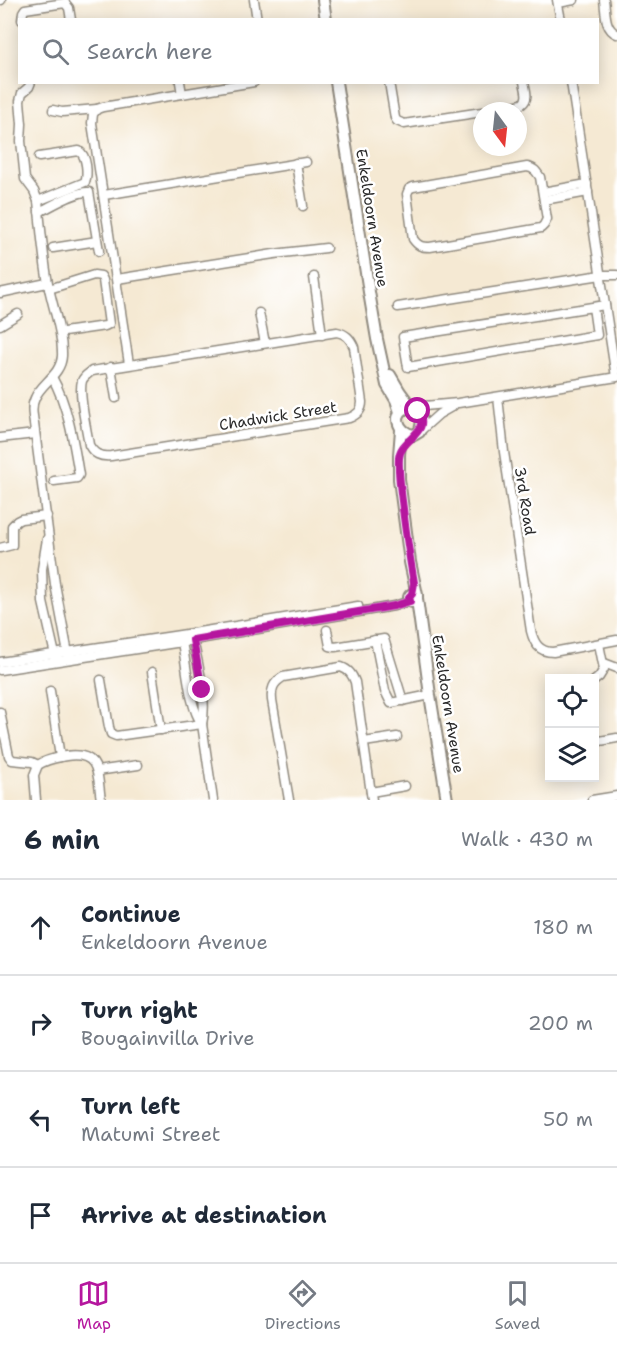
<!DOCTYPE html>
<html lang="en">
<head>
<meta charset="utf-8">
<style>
  :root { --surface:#fff; --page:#f6f6f7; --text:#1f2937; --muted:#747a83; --line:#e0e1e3; --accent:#b5179e }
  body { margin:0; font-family:"Shantell Sans",sans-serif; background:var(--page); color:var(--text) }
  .controls { position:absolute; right:18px; bottom:18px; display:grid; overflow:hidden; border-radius:0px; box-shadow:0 3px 15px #0003 }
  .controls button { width:54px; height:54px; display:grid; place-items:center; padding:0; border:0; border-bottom:2px solid var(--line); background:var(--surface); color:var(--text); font:30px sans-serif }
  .compass { position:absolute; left:473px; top:102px; width:54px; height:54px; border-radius:50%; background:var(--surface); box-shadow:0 3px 15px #0003; rotate:165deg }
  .stop { position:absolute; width:18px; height:18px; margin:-14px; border:4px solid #b5179e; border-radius:50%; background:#fff }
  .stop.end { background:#b5179e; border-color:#fff; box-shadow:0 2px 6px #0008 }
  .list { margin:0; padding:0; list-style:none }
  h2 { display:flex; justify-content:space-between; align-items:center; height:78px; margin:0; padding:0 24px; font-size:26px }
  h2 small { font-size:20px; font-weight:400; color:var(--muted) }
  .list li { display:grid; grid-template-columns:39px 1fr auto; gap:18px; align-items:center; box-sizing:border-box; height:96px; padding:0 24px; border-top:2px solid var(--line) }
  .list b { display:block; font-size:22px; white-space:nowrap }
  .list p { margin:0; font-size:20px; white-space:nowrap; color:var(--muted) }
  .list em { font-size:20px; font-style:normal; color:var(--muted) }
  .icon { flex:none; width:33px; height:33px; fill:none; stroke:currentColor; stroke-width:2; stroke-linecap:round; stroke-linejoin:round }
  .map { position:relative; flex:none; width:617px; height:800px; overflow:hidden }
  .search { position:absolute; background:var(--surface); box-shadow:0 3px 15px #0003; left:18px; right:18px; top:18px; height:66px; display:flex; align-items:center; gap:15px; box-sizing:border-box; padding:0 21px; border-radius:0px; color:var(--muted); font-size:22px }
  .sheet { height:462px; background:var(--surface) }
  nav { display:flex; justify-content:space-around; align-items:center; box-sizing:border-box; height:84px; border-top:2px solid var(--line); background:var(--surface); font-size:16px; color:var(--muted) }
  nav a { display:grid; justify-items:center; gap:3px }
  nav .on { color:var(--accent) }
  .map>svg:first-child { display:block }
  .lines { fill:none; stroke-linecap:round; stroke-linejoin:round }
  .minor-casing { stroke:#908a7f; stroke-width:11 }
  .tertiary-casing { stroke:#908a7f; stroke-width:14 }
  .minor { stroke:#fff; stroke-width:8 }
  .tertiary { stroke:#fff; stroke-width:10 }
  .route { stroke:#b5179e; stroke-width:8 }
  .labels { text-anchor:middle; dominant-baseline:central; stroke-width:5; stroke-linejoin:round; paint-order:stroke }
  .street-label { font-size:15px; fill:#2b2b2b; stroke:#fff }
</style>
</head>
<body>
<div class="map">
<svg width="617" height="800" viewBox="0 0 617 800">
  <rect width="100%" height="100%" fill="#fff"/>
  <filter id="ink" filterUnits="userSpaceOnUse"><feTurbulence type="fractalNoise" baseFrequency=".0167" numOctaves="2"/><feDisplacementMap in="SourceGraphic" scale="12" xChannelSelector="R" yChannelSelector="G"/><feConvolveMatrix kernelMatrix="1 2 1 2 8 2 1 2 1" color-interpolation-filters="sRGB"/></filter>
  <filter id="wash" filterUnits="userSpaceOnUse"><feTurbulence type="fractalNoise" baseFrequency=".008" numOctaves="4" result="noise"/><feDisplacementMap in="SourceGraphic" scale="24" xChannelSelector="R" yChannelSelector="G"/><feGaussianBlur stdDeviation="1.35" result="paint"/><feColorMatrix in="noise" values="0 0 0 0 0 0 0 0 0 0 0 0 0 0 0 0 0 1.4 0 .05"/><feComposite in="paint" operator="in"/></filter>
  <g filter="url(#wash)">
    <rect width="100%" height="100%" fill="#f5e9d3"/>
  </g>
  <g filter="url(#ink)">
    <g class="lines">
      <defs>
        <g id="minor">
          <path d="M0 0H1"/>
          <path d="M254 0 257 20"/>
          <path d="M557 0 561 20"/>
          <path d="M604 0C606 12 604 29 617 34"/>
          <path d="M558 3 574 0"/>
          <path d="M22 20 23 12 25 9 65 3 69 8 71 20"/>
          <path d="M31 82 29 87 22 93 20 101 22 124 21 141 25 179 34 191 38 201C41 228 43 256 48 283 52 306 63 333 62 356 61 375 41 383 35 398 32 404 32 410 33 416L55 584 69 659"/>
          <path d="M180 82 182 94"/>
          <path d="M389 82 395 118 397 121 404 124 482 112"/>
          <path d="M571 82 616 377"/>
          <path d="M53 110 62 112 97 109"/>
          <path d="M489 111 522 104C529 99 526 91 524 82"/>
          <path d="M296 163 303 206"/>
          <path d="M527 167C534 168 536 171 540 177L547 219 544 225 541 228 430 247C421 247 418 246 413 239L407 194 409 189 413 187Z"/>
          <path d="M543 192 587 184"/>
          <path d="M104 195 306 162"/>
          <path d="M544 200 588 192"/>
          <path d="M38 201 85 182C88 174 87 156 79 151L39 157"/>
          <path d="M39 212C52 206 75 191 89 192L99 251"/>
          <path d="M53 248 97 241"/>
          <path d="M314 277 322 335"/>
          <path d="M117 279 274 254 326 248"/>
          <path d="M49 289 94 275 101 276 103 280 109 324 105 326 64 332"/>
          <path d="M0 293 47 283"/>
          <path d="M398 307 601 275H617"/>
          <path d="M593 307 597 335 408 367 403 337 605 305"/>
          <path d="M259 313 265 343"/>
          <path d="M0 325 18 314"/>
          <path d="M337 332C346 334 350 338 354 347L362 402C362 411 357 415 349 418L111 456C100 457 94 454 89 445 87 430 78 394 82 381 84 376 88 374 92 371Z"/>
          <path d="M129 364 92 123 93 114 97 109 103 107 254 82"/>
          <path d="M111 367 116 398"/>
          <path d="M52 377C68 405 74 444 79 475L77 478 54 481"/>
          <path d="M498 397 504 452 531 631C534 643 539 652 553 652L617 640"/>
          <path d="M413 407 458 403 617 377"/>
          <path d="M419 432 439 414 453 406"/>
          <path d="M0 438 35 434"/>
          <path d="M47 539 42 569 43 602 56 659"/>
          <path d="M0 548 12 545V526L17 521 21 519 47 516"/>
          <path d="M327 630 330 646 335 647 384 639 403 701"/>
          <path d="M192 635C197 660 208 699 202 724L213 800"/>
          <path d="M181 638C187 662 188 705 202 724"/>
          <path d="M375 640 385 691 391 703 430 695"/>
          <path d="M0 662 180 635 358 606"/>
          <path d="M604 663 617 668"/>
          <path d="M0 670 182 642 394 606 410 601"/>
          <path d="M152 672 161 730"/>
          <path d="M101 680 109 727 111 734 116 736 202 724"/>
          <path d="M594 681 599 677 604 669 599 644"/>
          <path d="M50 691 60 757"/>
          <path d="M0 712 9 756 12 760 32 762 38 765C47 759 56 758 66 756 101 751 97 774 101 800"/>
          <path d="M364 742 397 737"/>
          <path d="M594 742 617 738"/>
          <path d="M97 771 138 765"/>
          <path d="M371 792 405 786"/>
          <path d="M36 800 34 775 38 765"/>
          <path d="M289 800 272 700C271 689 273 683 283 677L341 667C349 670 352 674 355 682L372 800"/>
          <path d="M592 800 617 796"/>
        </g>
        <g id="tertiary">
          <path d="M323 0 326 20"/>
          <path d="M336 82 369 292 377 339 387 385 396 400 400 412"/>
          <path d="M390 375 400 392 411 407"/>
          <path d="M409 407C422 409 424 422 419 432L414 435C397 433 391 412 409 407Z"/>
          <path d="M401 430 399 455V479L410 562 417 595"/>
          <circle cx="413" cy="598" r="4"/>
          <path d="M417 599 430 695 447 800"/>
        </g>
      </defs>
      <!-- minor casing -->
      <use href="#minor" class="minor-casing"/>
      <!-- tertiary casing -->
      <use href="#tertiary" class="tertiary-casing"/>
      <!-- minor -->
      <use href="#minor" class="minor"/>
      <!-- tertiary -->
      <use href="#tertiary" class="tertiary"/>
    </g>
  </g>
  <g class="lines" filter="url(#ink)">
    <!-- route -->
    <path class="route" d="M202 690 193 640 394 606 410 601 409 597 412 594 414 583C410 559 406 534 403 509 401 492 398 475 399 458 401 437 431 435 418 411"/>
  </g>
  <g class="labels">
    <!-- street labels -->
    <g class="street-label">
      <text transform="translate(372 218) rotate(81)">Enkeldoorn Avenue</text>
      <text transform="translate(278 416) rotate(-9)">Chadwick Street</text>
      <text transform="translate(525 501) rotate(81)">3rd Road</text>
      <text transform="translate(448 704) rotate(81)">Enkeldoorn Avenue</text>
    </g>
  </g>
</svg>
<div class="controls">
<button><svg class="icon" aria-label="locate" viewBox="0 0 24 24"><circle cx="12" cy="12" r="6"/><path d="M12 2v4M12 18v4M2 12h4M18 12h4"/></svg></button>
<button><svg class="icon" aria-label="layers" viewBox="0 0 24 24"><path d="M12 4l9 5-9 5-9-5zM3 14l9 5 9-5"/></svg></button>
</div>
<svg class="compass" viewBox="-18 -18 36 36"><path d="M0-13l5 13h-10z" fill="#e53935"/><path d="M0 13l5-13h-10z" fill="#747a83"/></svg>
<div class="stop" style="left:418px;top:411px"></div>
<div class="stop end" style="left:202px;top:690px"></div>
<div class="search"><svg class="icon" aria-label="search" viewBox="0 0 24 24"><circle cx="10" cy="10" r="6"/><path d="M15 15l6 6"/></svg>Search here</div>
</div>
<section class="sheet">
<h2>6 min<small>Walk · 430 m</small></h2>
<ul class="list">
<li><svg class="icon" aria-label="ahead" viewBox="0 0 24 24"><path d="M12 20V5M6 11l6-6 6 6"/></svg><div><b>Continue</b><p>Enkeldoorn Avenue</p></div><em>180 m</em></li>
<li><svg class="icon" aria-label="right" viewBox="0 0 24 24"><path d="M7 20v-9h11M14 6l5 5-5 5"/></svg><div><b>Turn right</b><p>Bougainvilla Drive</p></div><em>200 m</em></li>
<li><svg class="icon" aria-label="left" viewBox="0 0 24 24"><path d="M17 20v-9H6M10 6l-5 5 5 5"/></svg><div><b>Turn left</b><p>Matumi Street</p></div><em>50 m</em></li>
<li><svg class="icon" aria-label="arrive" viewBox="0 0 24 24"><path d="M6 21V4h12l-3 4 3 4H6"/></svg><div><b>Arrive at destination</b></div></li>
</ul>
</section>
<nav>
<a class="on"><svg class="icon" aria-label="map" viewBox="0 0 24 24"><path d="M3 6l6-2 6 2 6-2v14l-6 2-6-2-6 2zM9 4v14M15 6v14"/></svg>Map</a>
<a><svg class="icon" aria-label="directions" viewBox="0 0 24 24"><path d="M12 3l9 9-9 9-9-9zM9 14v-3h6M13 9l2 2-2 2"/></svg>Directions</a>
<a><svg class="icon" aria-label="saved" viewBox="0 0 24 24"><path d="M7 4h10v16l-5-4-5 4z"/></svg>Saved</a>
</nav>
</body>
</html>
